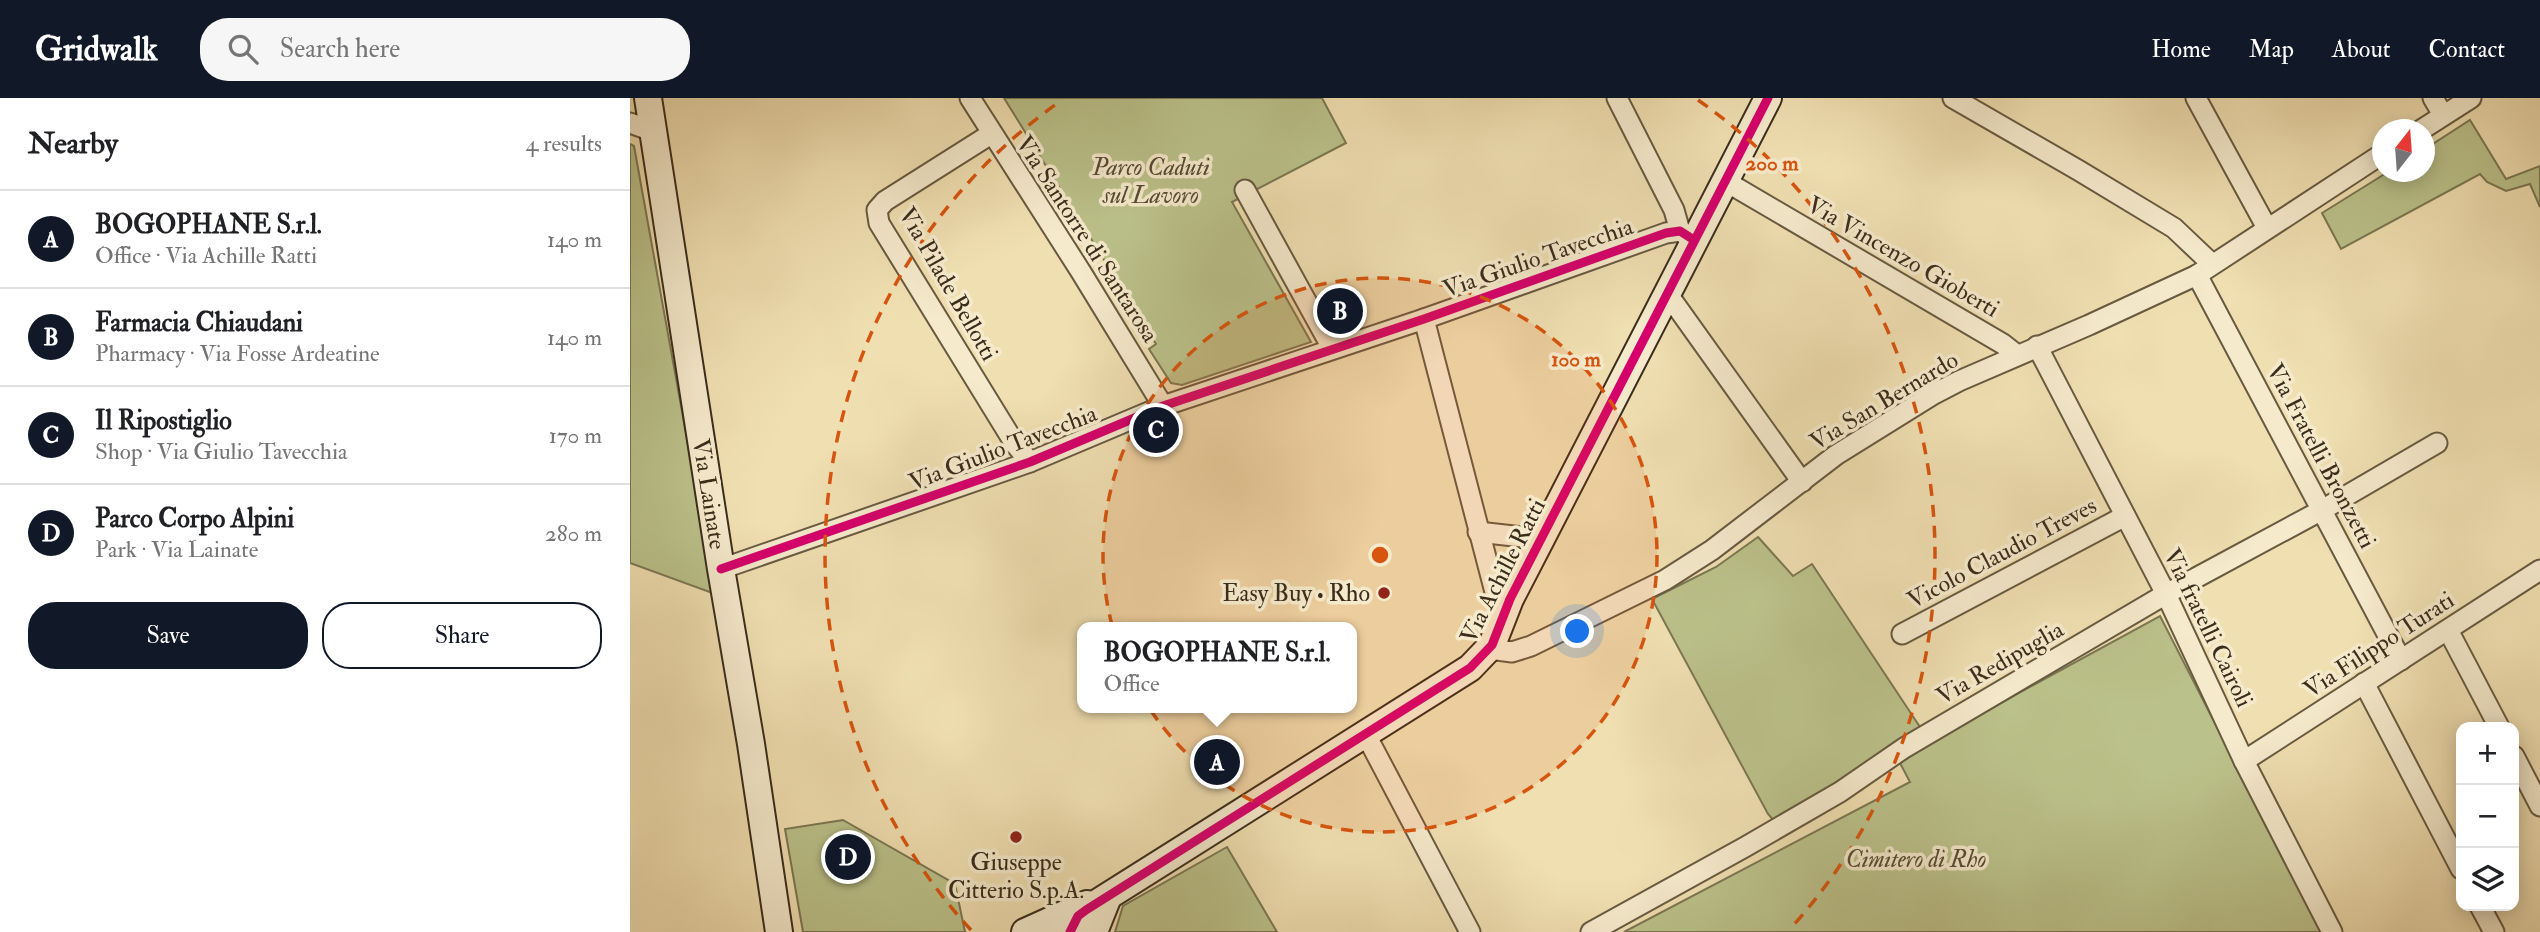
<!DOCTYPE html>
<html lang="en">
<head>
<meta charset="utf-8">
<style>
  :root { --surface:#fff; --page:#f6f6f6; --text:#202124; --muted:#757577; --line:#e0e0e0; --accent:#111827 }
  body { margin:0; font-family:"IM FELL Double Pica",serif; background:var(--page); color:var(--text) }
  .controls { position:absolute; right:21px; bottom:21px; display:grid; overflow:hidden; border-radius:14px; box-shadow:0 4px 18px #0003 }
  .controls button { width:63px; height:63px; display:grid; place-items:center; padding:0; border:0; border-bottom:2px solid var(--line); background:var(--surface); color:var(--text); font:35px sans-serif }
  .compass { position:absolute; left:1742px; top:21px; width:63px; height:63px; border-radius:50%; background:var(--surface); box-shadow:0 4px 18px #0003; rotate:17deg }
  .you { position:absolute; left:948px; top:534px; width:24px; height:24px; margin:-18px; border:5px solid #fff; border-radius:50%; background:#1a73e8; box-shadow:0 0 0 10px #1a73e833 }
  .badge { display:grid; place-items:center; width:46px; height:46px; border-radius:50%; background:var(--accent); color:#fff; font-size:23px; font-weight:700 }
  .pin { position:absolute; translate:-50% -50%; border:4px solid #fff; box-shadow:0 2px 7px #0006 }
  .popup { position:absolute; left:447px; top:524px; width:280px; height:91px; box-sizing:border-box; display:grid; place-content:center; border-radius:14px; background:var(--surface); filter:drop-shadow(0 2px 5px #0005); font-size:23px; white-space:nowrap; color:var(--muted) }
  .popup b { font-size:26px; color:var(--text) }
  .popup::after { content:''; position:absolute; left:50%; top:100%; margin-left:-14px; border:14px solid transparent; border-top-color:var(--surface) }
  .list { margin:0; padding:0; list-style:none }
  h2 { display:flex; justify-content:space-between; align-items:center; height:91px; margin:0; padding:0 28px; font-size:30px }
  h2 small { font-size:23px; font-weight:400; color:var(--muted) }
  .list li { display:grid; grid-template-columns:46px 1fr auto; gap:21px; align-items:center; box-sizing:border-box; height:98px; padding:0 28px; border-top:2px solid var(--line) }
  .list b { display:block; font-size:26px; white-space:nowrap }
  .list p { margin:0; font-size:23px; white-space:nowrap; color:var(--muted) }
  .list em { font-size:23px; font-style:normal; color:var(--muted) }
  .actions { display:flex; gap:14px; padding:21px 28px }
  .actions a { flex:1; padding:16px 0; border:2px solid var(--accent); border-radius:28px; text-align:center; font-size:24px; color:var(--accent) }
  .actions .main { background:var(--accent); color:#fff }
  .icon { flex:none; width:38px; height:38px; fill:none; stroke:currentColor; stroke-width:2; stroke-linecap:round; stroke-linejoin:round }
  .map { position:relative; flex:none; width:1910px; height:834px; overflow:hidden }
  header { display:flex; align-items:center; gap:42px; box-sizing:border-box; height:98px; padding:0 35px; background:var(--accent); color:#fff }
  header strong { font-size:33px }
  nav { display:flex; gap:38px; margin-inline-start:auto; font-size:24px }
  .search { width:490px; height:63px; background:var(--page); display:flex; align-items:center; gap:18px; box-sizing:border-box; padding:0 24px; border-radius:28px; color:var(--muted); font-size:26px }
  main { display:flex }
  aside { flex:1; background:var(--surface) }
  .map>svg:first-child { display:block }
  .green { fill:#bbc18a; stroke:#7b7753; stroke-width:2 }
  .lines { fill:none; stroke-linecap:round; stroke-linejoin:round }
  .street-casing { stroke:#685a41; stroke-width:23 }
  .secondary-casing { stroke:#3b2d1c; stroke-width:30 }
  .street { stroke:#f5eacc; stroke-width:19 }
  .secondary { stroke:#f5eacc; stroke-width:26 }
  .cycleway-casing { stroke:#f5eacc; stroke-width:13 }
  .cycleway { stroke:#d6006c; stroke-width:9 }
  .ring { fill:none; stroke:#d7550e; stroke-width:3.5; stroke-dasharray:12 9 }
  .poi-dot { fill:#8f2418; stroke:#f5eacc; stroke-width:2.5 }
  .labels { text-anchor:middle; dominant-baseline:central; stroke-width:7; stroke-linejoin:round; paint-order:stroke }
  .park-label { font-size:24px; font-style:italic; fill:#554b32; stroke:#f5eacc }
  .street-label { font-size:24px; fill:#3b2d1c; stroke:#f5eacc }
  .poi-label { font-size:24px; fill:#3b2d1c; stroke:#f5eacc; text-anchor:end }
  .centre { fill:#d7550e; stroke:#f5eacc; stroke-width:3.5 }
  .ring-label { font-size:21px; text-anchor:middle; font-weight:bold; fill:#d7550e; stroke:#f5eacc; stroke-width:7; stroke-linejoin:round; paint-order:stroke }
</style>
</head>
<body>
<header>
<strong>Gridwalk</strong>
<div class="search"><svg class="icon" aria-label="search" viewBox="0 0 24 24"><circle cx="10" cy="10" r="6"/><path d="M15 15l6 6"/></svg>Search here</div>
<nav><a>Home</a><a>Map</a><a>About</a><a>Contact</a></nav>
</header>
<main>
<aside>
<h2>Nearby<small>4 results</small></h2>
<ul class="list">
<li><span class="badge">A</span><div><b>BOGOPHANE S.r.l.</b><p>Office · Via Achille Ratti</p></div><em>140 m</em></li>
<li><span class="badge">B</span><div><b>Farmacia Chiaudani</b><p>Pharmacy · Via Fosse Ardeatine</p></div><em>140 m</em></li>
<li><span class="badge">C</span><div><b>Il Ripostiglio</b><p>Shop · Via Giulio Tavecchia</p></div><em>170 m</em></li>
<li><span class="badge">D</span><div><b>Parco Corpo Alpini</b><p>Park · Via Lainate</p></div><em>280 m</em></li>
</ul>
<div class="actions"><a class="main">Save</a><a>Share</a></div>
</aside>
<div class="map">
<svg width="1910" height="834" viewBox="0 0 1910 834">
  <rect width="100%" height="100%" fill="#f0dfb1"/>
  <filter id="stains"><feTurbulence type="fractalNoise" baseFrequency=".00286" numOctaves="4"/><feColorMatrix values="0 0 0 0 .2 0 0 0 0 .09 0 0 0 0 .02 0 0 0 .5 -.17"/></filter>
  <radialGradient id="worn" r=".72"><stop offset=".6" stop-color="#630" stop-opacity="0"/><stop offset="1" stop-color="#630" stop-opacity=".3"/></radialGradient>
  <!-- green -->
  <g class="green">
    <path d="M374 0H692L716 45 602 104 681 244 552 287 541 285 519 251 526 246Z"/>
    <path d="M1840 22 1876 81 1910 68V109L1900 86 1876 93 1857 84 1850 76 1711 151 1692 115 1758 74H1794L1795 51Z"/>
    <path d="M0 46 4 48 85 496 0 465Z"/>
    <path d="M1128 439 1163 478 1182 466 1290 629 1237 667 1145 724 1138 716 1022 501 1086 469Z"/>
    <path d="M1530 518 1692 834H994L1280 684 1270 665 1330 627Z"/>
    <path d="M213 722 325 786 335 834H173L155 731Z"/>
    <path d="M597 749 647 834H485L493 808Z"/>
  </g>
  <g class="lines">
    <defs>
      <g id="street">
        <path d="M340 0 451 174 533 308"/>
        <path d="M987 0 1044 112 1050 133"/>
        <path d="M1323 0 1448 72 1544 130 1582 166"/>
        <path d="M1566 0 1637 130"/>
        <path d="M1803 0 1813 17"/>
        <path d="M0 25 25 34"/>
        <path d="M1791 32 1841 0"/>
        <path d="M361 36 255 103 247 112 249 125 385 346 400 364"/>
        <path d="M1095 83 1373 246 1387 257"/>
        <path d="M615 92 702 250"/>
        <path d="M1567 177 1771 562"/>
        <path d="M1037 195 1172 384"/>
        <path d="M794 221 872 521"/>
        <path d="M1407 248 1536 496 1614 663 1702 834"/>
        <path d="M848 434 911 441"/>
        <path d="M91 471 400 364 533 308 794 221 1036 135 1050 133 1064 142"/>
        <path d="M1818 532 1869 629"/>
        <path d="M1272 536 1495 418"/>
        <path d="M859 551 882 554 901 548 1035 482 1082 452 1206 357 1304 296 1329 283 1459 227 1567 177 1752 56"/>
        <path d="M1734 585 1831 771"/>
        <path d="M735 635 840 834"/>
        <path d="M1884 658 1910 708"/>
        <path d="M1614 663 1910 472"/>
        <path d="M1850 808 1864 834"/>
        <path d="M961 834 1115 749 1210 694 1274 650 1536 496 1692 412 1807 345"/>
      </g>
      <g id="secondary">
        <path d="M18 0 91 471 121 646 149 834"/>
        <path d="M395 834 457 806"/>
        <path d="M440 834 448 818 456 812 840 570 862 547 880 501 911 441 1138 0"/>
        <path d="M464 834 478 799"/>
      </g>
    </defs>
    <!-- street casing -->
    <use href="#street" class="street-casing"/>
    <!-- secondary casing -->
    <use href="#secondary" class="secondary-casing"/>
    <!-- street -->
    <use href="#street" class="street"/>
    <!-- secondary -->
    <use href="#secondary" class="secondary"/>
    <defs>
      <g id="cycleway">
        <path d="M91 471 400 364 533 308 794 221 1036 135 1050 133 1064 142"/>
        <path d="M440 834 448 818 456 812 840 570 862 547 880 501 911 441 1138 0"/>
      </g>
    </defs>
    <!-- cycleway casing -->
    <use href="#cycleway" class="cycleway-casing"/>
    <!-- cycleway -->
    <use href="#cycleway" class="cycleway"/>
  </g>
  <!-- distance rings -->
  <circle cx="750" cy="457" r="277" fill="#d7550e" fill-opacity=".12"/>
  <g class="ring">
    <circle cx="750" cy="457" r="277"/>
    <path d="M341 832A555 555 0 0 1 432 2M1068 2A555 555 0 0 1 1159 832"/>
  </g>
  <!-- markers -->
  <g class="poi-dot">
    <circle cx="754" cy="495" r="7"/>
    <circle cx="386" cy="739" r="7"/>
  </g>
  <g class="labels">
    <!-- park labels -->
    <g class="park-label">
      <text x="521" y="69">Parco Caduti<tspan x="521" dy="28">sul Lavoro</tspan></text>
      <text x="1286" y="761">Cimitero di Rho</text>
    </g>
    <!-- street labels -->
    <g class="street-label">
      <text transform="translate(457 141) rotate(57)">Via Santorre di Santarosa</text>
      <text transform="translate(1273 159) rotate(30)">Via Vincenzo Gioberti</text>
      <text transform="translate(908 160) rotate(-19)">Via Giulio Tavecchia</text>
      <text transform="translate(318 186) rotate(60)">Via Pilade Bellotti</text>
      <text transform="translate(1254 303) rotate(-31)">Via San Bernardo</text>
      <text transform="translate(373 350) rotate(-21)">Via Giulio Tavecchia</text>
      <text transform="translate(1691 358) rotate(62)">Via Fratelli Bronzetti</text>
      <text transform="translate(79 396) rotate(81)">Via Lainate</text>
      <text transform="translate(1372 455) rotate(-28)">Vicolo Claudio Treves</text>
      <text transform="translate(873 473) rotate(-63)">Via Achille Ratti</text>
      <text transform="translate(1578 530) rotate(64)">Via fratelli Cairoli</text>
      <text transform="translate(1749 547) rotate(-33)">Via Filippo Turati</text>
      <text transform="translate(1370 565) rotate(-30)">Via Redipuglia</text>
    </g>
    <!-- poi labels -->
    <g class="poi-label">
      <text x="740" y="495">Easy Buy • Rho</text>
      <text x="386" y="764" text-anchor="middle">Giuseppe<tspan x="386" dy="28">Citterio S.p.A.</tspan></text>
    </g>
  </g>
  <circle cx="750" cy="457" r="10" class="centre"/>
  <g class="ring-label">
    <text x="1142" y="72">200 m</text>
    <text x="946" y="268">100 m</text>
  </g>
  <rect width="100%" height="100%" filter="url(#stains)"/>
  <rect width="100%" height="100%" fill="url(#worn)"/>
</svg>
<div class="controls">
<button>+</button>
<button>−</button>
<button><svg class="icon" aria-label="layers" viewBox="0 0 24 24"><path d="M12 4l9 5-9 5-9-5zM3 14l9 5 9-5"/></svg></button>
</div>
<svg class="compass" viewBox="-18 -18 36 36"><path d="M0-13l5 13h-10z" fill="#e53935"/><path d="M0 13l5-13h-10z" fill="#757577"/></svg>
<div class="you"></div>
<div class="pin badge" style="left:587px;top:664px">A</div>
<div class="popup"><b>BOGOPHANE S.r.l.</b>Office</div>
<div class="pin badge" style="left:710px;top:213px">B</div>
<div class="pin badge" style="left:526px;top:332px">C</div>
<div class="pin badge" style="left:218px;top:759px">D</div>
</div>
</main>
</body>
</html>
